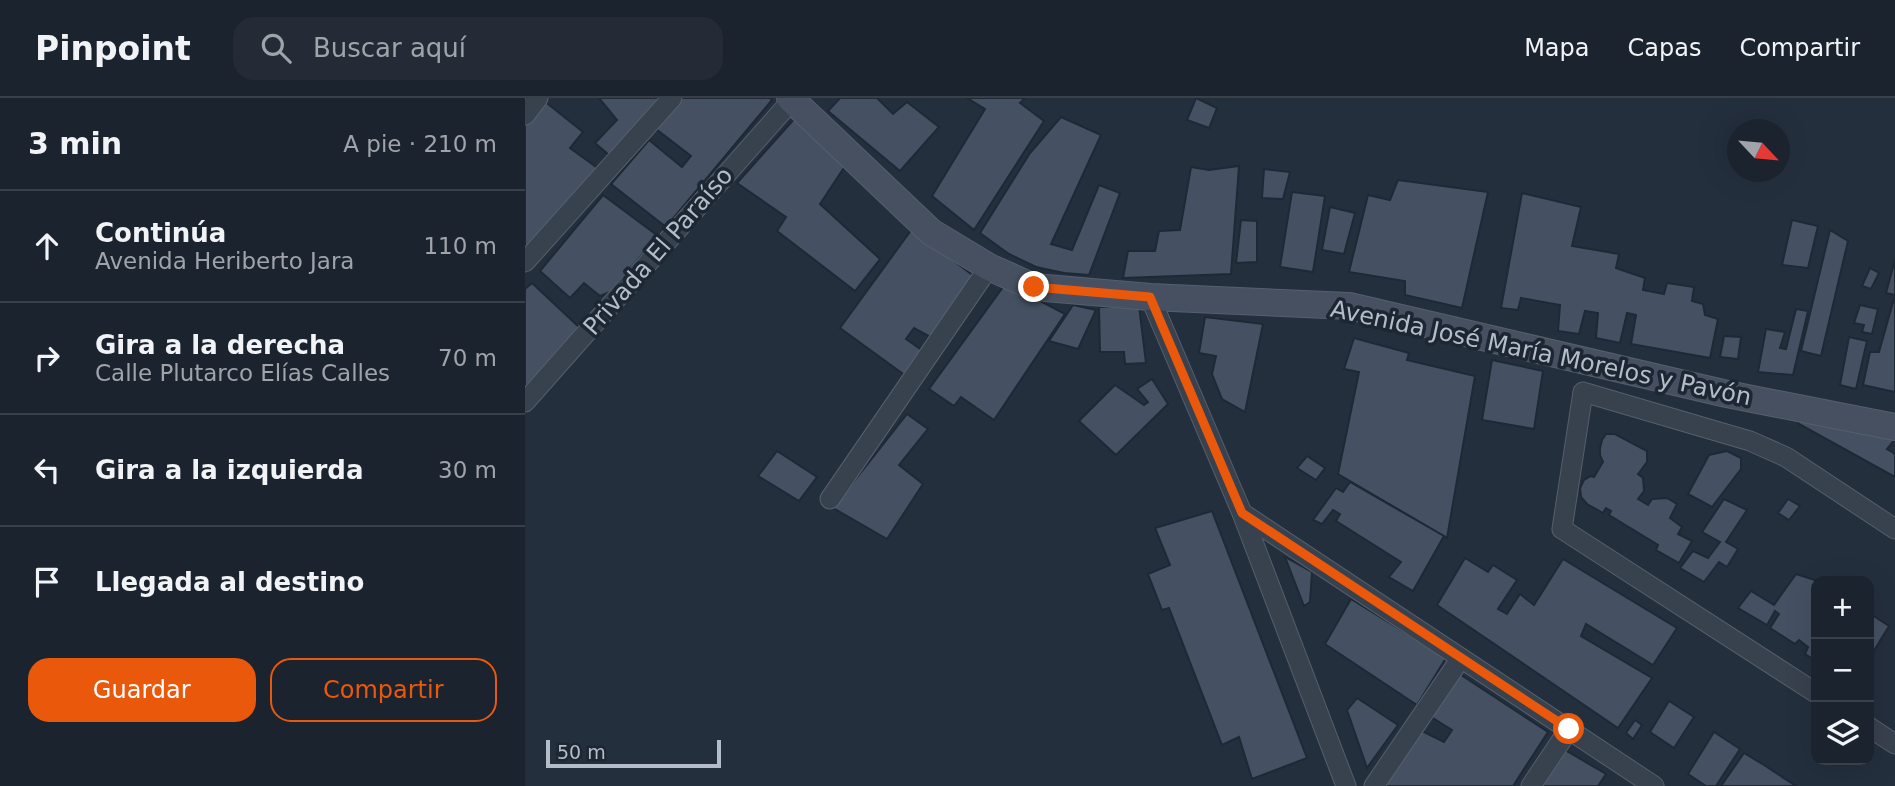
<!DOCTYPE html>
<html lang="es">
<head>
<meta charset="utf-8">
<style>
  :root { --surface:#1b232e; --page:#242b36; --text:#f1f3f6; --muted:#a0a4aa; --line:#39404a; --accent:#ea580c }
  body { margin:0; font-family:"DejaVu Sans",sans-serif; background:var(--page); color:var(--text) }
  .controls { position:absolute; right:21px; bottom:21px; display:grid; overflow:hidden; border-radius:14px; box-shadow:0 7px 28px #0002 }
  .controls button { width:63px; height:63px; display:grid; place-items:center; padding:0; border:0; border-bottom:2px solid var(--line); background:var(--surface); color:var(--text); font:35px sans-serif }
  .compass { position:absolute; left:1202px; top:21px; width:63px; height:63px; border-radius:50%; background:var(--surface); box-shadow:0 7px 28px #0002; rotate:116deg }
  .scale { position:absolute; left:21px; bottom:18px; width:175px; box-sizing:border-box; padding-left:7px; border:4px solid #b4bcc9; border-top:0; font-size:19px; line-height:24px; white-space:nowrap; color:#b4bcc9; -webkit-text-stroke:5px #1d2633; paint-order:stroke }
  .stop { position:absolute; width:21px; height:21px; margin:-16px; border:5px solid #ea580c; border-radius:50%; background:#fff }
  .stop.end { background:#ea580c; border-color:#fff; box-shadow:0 2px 7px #0008 }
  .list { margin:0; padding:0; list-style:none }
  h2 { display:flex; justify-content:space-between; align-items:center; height:91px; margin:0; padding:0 28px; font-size:30px }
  h2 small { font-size:23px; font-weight:400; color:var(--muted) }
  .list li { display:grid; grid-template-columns:46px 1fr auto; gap:21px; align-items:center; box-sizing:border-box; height:112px; padding:0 28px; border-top:2px solid var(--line) }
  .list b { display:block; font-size:26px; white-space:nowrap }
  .list p { margin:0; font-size:23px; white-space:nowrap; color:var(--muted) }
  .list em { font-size:23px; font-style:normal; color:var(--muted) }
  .actions { display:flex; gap:14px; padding:21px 28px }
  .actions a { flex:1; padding:16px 0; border:2px solid var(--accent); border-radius:21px; text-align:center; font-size:24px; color:var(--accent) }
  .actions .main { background:var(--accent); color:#fff }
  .icon { flex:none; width:38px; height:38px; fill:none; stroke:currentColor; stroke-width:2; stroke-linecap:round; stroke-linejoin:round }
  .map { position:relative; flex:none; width:1370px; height:688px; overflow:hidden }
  header { display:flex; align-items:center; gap:42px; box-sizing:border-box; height:98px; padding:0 35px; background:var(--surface); border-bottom:2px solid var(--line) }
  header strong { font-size:33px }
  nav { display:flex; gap:38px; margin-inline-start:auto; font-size:24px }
  .search { width:490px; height:63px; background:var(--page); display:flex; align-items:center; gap:18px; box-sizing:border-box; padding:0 24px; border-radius:21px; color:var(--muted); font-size:26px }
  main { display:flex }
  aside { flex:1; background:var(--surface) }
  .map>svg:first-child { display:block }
  .building { fill:#455162; stroke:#1f2835; stroke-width:2 }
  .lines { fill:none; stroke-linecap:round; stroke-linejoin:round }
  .minor-casing { stroke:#565f6c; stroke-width:21 }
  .secondary-casing { stroke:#565f6c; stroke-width:28 }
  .minor { stroke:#38414e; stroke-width:19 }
  .secondary { stroke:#465061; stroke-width:26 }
  .route { stroke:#ea580c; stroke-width:9 }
  .labels { text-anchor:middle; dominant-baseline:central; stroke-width:7; stroke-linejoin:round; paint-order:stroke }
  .street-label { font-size:24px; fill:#b4bcc9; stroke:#1d2633 }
</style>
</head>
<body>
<header>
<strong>Pinpoint</strong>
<div class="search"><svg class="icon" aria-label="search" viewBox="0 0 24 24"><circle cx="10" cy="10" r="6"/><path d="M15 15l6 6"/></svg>Buscar aquí</div>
<nav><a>Mapa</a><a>Capas</a><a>Compartir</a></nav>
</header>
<main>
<aside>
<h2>3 min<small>A pie · 210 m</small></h2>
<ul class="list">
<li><svg class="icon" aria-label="ahead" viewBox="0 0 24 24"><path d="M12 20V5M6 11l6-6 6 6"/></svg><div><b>Continúa</b><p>Avenida Heriberto Jara</p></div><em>110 m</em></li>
<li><svg class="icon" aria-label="right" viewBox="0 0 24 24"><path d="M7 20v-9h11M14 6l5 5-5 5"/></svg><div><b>Gira a la derecha</b><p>Calle Plutarco Elías Calles</p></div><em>70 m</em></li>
<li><svg class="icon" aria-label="left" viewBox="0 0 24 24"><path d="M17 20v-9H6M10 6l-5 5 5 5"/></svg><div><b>Gira a la izquierda</b></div><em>30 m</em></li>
<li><svg class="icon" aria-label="arrive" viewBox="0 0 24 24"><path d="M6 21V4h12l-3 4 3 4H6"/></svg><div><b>Llegada al destino</b></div></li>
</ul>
<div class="actions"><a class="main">Guardar</a><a>Compartir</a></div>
</aside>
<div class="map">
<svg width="1370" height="688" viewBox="0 0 1370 688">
  <rect width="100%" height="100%" fill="#242f3e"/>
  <!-- building -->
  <g class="building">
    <path d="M74 0H137L84 57 70 45 92 22Z"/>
    <path d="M157 0H245L247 2 141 129 86 86 124 42 157 69 166 58 131 31Z"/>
    <path d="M315 0H352L368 16 382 4 414 29 375 73 303 13Z"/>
    <path d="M442 0H500L495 5 519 23 449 132 407 98 460 11Z"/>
    <path d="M671 0 692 10 684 30 662 22Z"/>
    <path d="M18 2 58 34 45 50 74 71 0 159V24Z"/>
    <path d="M271 19 324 62 295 106 355 161 330 193 252 133 261 119 212 85Z"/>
    <path d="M536 19 576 37 526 146 547 152 574 87 595 95 564 177 539 175 511 169 484 156 455 135 505 55Z"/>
    <path d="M714 68 706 176 598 180 603 153H630L634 133 655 132 666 69 684 72Z"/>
    <path d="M739 71 765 74 758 101 737 100Z"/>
    <path d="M873 82 963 94 937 210 880 197V183L824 174 843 97 865 102Z"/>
    <path d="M767 94 800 98 788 174 755 169Z"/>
    <path d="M997 95 1056 109 1047 148 1094 156 1091 170 1120 180 1118 192 1139 196 1142 185 1169 189 1167 203 1178 206 1180 217 1193 221 1185 260 1106 246 1111 217 1102 215 1095 245 1071 240 1073 215 1060 213 1054 236 1033 233 1035 207 996 200 993 212 976 210Z"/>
    <path d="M78 97 133 138 85 194 75 198 59 185 45 200 15 173Z"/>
    <path d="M805 109 830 115 819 156 797 152Z"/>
    <path d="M716 122 732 123V164L711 165Z"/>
    <path d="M1267 122 1293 128 1283 170 1257 167Z"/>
    <path d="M387 131 450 179 409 241 389 230 381 241 398 253 381 278 315 230Z"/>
    <path d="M1305 132 1323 143 1296 258 1276 253Z"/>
    <path d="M1370 162V197L1361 195Z"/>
    <path d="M1345 170 1354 175 1346 191 1337 188Z"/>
    <path d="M7 185 55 230 0 295V191Z"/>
    <path d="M481 185 540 216 469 322 436 299 429 308 404 291Z"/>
    <path d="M1370 197V294L1338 287 1345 254H1354Z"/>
    <path d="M548 207 571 212 553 251 524 243Z"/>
    <path d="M1335 207 1353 211 1347 236 1337 234 1339 227 1329 225Z"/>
    <path d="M614 208 621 265 600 266 599 254H575L574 209Z"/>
    <path d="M1271 211 1283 213 1268 277 1233 274 1241 231 1260 234 1255 250 1261 251Z"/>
    <path d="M680 219 738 226 720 314 697 301 687 276 691 258 674 255Z"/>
    <path d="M1199 238 1216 239 1213 261 1195 259Z"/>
    <path d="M1324 239 1342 243 1331 291 1315 287Z"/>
    <path d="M829 240 884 255 882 262 950 278 922 440 813 376 834 274 819 271Z"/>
    <path d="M967 262 1018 273 1009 331 957 322Z"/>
    <path d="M627 281 643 306 591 357 554 323 590 287 619 307 623 304 612 291Z"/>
    <path d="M382 316 403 331 374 367 398 386 362 441 308 410Z"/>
    <path d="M1271 320 1370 341 1362 351 1370 356V379L1274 326Z"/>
    <path d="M1081 336H1090L1122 353V364L1113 376 1118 380 1119 393 1113 401 1123 407 1127 401 1142 400 1152 406 1145 420 1157 429 1153 436 1167 443 1154 465 1131 452 1133 447 1084 417 1086 413 1081 410 1078 415 1062 406 1056 399 1055 390 1059 382 1066 378 1069 379 1078 364 1075 357V350L1077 342Z"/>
    <path d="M252 353 292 379 274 403 233 378Z"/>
    <path d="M1202 353 1216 360V371L1187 409 1163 396 1184 357Z"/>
    <path d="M782 358 800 370 791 382 772 370Z"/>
    <path d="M825 384 919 438 888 493 864 479 876 464 811 423 815 416 808 412 797 426 788 422 811 390 818 394Z"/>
    <path d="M1199 401 1222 412 1201 444 1213 451 1202 469 1194 464 1179 484 1155 470 1168 453 1183 460 1195 444 1177 434Z"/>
    <path d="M1263 401 1275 408 1264 422 1253 415Z"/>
    <path d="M687 413 782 660 727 681 714 639 697 647 644 510 637 512 623 476 645 467 630 430Z"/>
    <path d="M760 459 787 474 785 504 779 508Z"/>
    <path d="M940 460 963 474 968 467 992 482 973 511 982 516 995 496 1009 507 1038 461 1152 530 1128 567 1061 526 1056 538 1127 580 1093 630 912 507Z"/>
    <path d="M1271 476 1293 483H1291V563L1280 556 1283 549 1274 542 1270 546 1245 530 1254 516 1250 513 1242 527 1213 510 1226 493 1249 507Z"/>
    <path d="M826 501 921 560 892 607 800 546Z"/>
    <path d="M1344 515 1364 528 1344 561Z"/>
    <path d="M933 575 1023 634 988 688H858L895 632 919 644 927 632 903 617Z"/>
    <path d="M832 600 873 627 842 670 822 612Z"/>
    <path d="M1144 603 1169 619 1149 650 1125 634Z"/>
    <path d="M1110 622 1117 627 1108 641 1101 635Z"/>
    <path d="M1189 634 1215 651 1191 688H1181L1163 676Z"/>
    <path d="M1040 652 1081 676 1073 688H1015Z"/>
    <path d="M1219 655 1239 667 1271 688H1196Z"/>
  </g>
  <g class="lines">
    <defs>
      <g id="minor">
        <path d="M0 17 13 0"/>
        <path d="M0 164 147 0"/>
        <path d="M625 199 717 415 821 688"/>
        <path d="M0 304 267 2"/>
        <path d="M305 401 464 169"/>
        <path d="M717 415 1129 688"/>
        <path d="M1291 595 1037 431 1058 294 1225 343 1261 359 1370 431"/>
        <path d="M1344 629 1370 646"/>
        <path d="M849 688 936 560"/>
        <path d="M1006 688 1044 631"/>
      </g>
      <path id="secondary" d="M265 0 406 134 464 169 509 189 625 199 824 208 1202 296 1370 329"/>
    </defs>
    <!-- minor casing -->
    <use href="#minor" class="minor-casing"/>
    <!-- secondary casing -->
    <use href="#secondary" class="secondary-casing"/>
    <!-- minor -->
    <use href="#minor" class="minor"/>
    <!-- secondary -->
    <use href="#secondary" class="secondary"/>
  </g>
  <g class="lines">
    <!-- route -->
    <path class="route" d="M509 189 625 199 717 415 1044 631"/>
  </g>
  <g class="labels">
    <!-- street labels -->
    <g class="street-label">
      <text transform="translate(133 153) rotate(-49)">Privada El Paraíso</text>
      <text transform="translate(1016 255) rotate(12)">Avenida José María Morelos y Pavón</text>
    </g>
  </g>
</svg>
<div class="controls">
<button>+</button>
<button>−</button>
<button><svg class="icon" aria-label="layers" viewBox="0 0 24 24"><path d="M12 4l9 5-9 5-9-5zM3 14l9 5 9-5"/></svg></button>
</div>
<svg class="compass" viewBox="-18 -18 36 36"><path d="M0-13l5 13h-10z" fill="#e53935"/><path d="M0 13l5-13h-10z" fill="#a0a4aa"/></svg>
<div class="scale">50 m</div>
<div class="stop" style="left:1044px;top:631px"></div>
<div class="stop end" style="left:509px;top:189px"></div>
</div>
</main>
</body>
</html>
